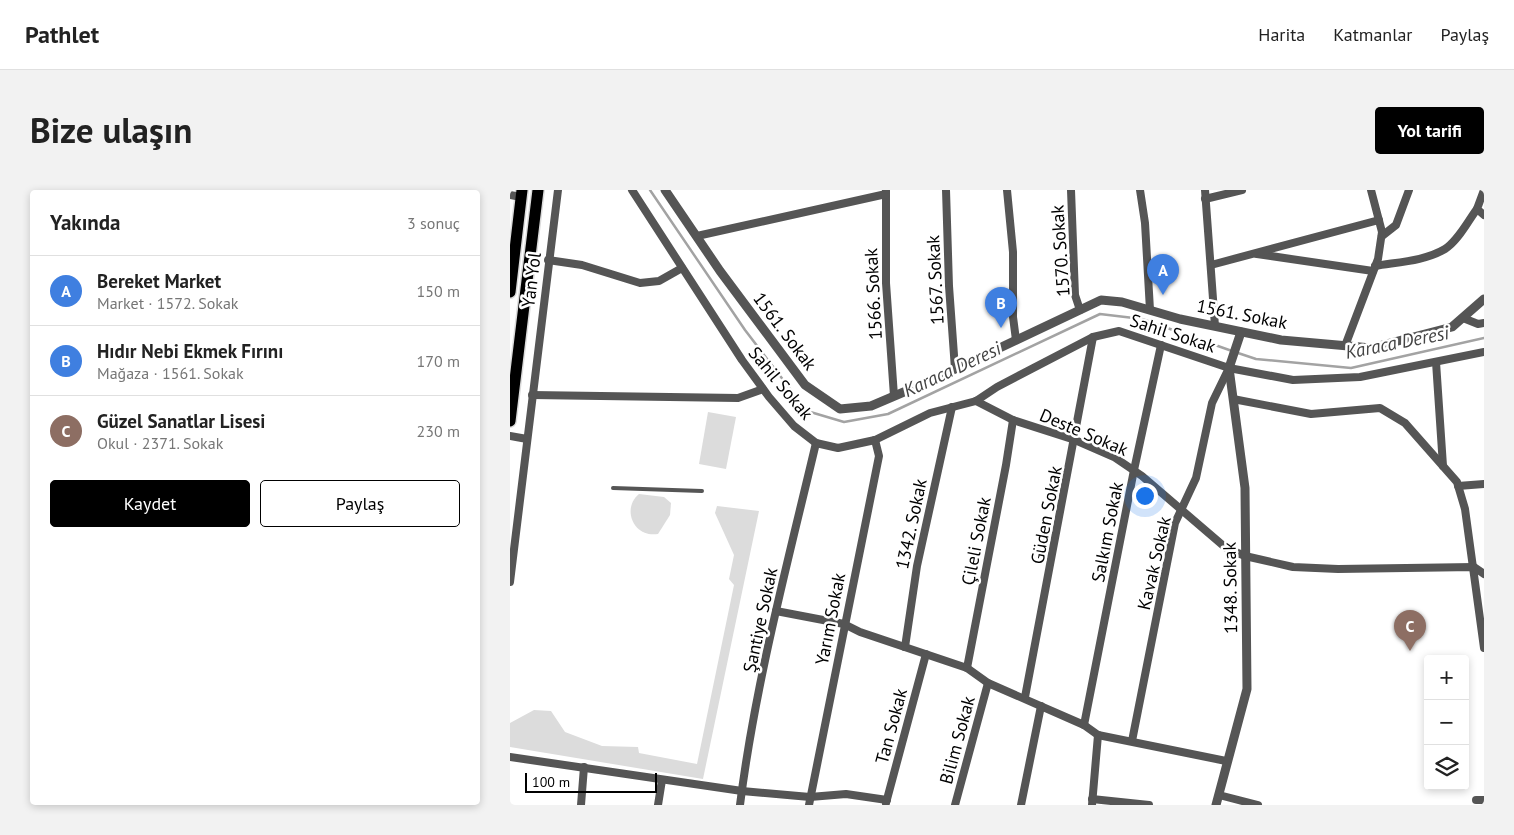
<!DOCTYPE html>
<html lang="tr">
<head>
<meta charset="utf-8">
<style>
  :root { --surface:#fff; --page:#f2f2f2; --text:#222; --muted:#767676; --line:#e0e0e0; --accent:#000 }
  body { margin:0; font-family:"PT Sans",sans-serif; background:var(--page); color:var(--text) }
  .controls { position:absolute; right:15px; bottom:15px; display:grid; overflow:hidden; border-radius:5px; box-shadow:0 2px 8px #0003 }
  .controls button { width:45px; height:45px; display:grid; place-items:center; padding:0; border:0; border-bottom:1px solid var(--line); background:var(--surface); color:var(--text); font:25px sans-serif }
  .scale { position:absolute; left:15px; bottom:12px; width:132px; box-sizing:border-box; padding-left:5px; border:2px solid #000; border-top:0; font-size:14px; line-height:18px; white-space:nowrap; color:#000; -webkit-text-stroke:4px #fff; paint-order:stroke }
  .you { position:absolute; left:634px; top:305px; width:18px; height:18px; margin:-12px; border:4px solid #fff; border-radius:50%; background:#1a73e8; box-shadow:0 0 0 8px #1a73e833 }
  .badge { display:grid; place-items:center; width:32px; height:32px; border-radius:50%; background:var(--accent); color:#fff; font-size:16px; font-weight:700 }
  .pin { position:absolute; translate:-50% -41px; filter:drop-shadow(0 1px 2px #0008) }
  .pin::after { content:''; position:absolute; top:26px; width:18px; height:15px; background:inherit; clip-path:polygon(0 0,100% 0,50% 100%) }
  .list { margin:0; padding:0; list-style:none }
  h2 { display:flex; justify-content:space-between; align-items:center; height:65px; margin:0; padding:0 20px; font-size:21px }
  h2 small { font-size:16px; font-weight:400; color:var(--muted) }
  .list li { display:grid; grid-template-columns:32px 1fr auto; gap:15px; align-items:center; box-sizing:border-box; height:70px; padding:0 20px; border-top:1px solid var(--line) }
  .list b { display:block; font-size:19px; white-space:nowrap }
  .list p { margin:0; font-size:16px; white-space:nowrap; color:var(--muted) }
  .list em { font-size:16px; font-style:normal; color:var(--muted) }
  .actions { display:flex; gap:10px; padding:15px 20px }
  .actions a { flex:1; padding:11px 0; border:1px solid var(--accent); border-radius:5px; text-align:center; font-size:18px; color:var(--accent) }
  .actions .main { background:var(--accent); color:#fff }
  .icon { flex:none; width:28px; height:28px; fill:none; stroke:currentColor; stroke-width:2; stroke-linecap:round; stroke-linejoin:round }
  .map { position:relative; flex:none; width:974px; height:615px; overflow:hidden; border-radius:5px }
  header { display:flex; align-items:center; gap:30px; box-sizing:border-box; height:70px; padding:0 25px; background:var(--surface); border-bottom:1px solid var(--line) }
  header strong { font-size:24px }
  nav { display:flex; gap:28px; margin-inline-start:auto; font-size:18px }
  .intro { display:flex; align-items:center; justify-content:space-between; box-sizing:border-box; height:120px; padding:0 30px }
  h1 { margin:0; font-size:35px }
  .button { padding:12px 22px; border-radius:5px; background:var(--accent); color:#fff; font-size:18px; font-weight:700 }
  main { display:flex; gap:30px; padding:0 30px }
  aside { flex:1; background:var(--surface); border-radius:5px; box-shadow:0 2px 8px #0003 }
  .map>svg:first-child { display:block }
  .green { fill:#dcdcdc }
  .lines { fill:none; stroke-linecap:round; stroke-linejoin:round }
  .stream { stroke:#a3a3a3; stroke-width:2.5 }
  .primary-casing { stroke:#dbdbdb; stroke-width:14 }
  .service { stroke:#555; stroke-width:4 }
  .minor { stroke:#555; stroke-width:8 }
  .tertiary { stroke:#555; stroke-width:9 }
  .primary { stroke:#000; stroke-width:11 }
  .labels { text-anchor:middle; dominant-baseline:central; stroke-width:5; stroke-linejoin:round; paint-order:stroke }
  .street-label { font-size:18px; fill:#000; stroke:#fff }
  .water-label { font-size:19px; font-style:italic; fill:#444; stroke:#fff }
</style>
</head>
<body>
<header>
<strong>Pathlet</strong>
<nav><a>Harita</a><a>Katmanlar</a><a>Paylaş</a></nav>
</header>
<div class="intro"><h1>Bize ulaşın</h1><a class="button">Yol tarifi</a></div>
<main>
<aside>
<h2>Yakında<small>3 sonuç</small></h2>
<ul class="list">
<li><span class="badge" style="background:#3f7fe0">A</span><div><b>Bereket Market</b><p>Market · 1572. Sokak</p></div><em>150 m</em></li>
<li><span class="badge" style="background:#3f7fe0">B</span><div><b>Hıdır Nebi Ekmek Fırını</b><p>Mağaza · 1561. Sokak</p></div><em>170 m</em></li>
<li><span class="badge" style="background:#8d6e63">C</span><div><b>Güzel Sanatlar Lisesi</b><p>Okul · 2371. Sokak</p></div><em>230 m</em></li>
</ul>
<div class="actions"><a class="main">Kaydet</a><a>Paylaş</a></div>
</aside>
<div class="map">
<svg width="974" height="615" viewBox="0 0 974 615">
  <rect width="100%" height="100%" fill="#fff"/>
  <!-- green -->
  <g class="green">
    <path d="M198 222 226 227 216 279 189 274Z"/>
    <path d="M129 304 154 307 161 313 160 325 148 344C124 348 111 319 129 304Z"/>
    <path d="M207 316 249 321 193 589 0 557V533L24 520 41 521 55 542 92 556 128 557 129 563 187 574 224 395 219 389 224 365 205 323Z"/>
  </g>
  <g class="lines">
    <!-- stream -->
    <g class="stream">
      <path d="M140 0 235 140 297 221 334 232 378 224 590 124 632 129 722 161"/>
      <path d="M728 163 746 169 841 178 974 148"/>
    </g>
    <defs>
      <g id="primary">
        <path d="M0 102 12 0"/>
        <path d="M0 231 28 0"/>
      </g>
    </defs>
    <!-- primary casing -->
    <use href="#primary" class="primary-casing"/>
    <!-- service -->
    <path class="service" d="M103 298 192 301"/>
    <!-- minor -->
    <g class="minor">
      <path d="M122 0 232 170 259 207 284 236 306 253 328 258 365 250 420 223 466 211 487 197 583 147 609 141 719 178 783 190 850 187 974 162"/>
      <path d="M376 0V93L384 206"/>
      <path d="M436 0 439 96 445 179"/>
      <path d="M497 0 503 62V127L506 150"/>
      <path d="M561 0 565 105 570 120"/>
      <path d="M630 0 635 33 640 120"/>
      <path d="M695 0 705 136"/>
      <path d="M974 0 967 19 974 25"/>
      <path d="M0 5 11 7"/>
      <path d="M695 9 732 0"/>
      <path d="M187 46 376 4"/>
      <path d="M872 46 886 35 899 0"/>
      <path d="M747 64 863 81"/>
      <path d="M38 70 72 75 130 93 149 91 172 78"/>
      <path d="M701 75 869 30"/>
      <path d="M865 76C888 72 915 71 935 59 948 51 958 31 967 19"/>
      <path d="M953 128 968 134 974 133"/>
      <path d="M835 156 868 69 872 42 861 0"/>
      <path d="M926 172 933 276"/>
      <path d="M22 205 228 208 253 199"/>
      <path d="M723 209 801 224 870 218 895 233 947 292 955 319 974 458"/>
      <path d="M466 211 503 230 565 250 604 267 632 286 716 358 735 366 783 377 828 379 964 377 974 384"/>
      <path d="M0 246 17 249"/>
      <path d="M948 296 974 294"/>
      <path d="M0 392 48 0"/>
      <path d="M266 421 334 434 350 442 457 478 478 493 574 535 588 545 716 571"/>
      <path d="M395 457 407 376 442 217"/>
      <path d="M457 478 496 275 503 230"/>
      <path d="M515 507 583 147"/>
      <path d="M574 535 624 280 651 155"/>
      <path d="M622 551 665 333 686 288 702 213 719 178"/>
      <path d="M0 567 232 601 300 607 336 604 377 610"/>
      <path d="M709 605 748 615"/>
      <path d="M582 609 639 615"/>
      <path d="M966 610H974"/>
      <path d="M376 613 416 464"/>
      <path d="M71 615 74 577"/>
      <path d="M148 615 152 590"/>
      <path d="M230 615C245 495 278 371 306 253"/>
      <path d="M299 615 369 266 365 250"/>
      <path d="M445 615 478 493"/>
      <path d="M511 615 531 516"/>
      <path d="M582 615 588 545"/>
    </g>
    <!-- tertiary -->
    <g class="tertiary">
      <path d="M155 0 210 81 295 195 330 219 361 216 422 190 591 110 612 112 670 129 771 150 861 158 942 137 974 109"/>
      <path d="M706 615 737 499 735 298 719 178 731 142"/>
    </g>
    <!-- primary -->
    <use href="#primary" class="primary"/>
  </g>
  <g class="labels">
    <!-- street labels -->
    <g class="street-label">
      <text transform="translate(550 61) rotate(-94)">1570. Sokak</text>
      <text transform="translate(21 90) rotate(-83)">Yan Yol</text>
      <text transform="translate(425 90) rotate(-93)">1567. Sokak</text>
      <text transform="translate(363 104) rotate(-93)">1566. Sokak</text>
      <text transform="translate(732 124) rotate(11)">1561. Sokak</text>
      <text transform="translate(275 141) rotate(53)">1561. Sokak</text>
      <text transform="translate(663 143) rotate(18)">Sahil Sokak</text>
      <text transform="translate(271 193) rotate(50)">Sahil Sokak</text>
      <text transform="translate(574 242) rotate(23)">Deste Sokak</text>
      <text transform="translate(536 325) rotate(-79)">Güden Sokak</text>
      <text transform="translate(401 334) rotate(-78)">1342. Sokak</text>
      <text transform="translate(597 342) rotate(-79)">Salkım Sokak</text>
      <text transform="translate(466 351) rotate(-79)">Çileli Sokak</text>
      <text transform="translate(644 373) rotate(-77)">Kavak Sokak</text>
      <text transform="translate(720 398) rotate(-91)">1348. Sokak</text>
      <text transform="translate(320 429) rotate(-79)">Yarım Sokak</text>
      <text transform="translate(250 430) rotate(-78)">Şantiye Sokak</text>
      <text transform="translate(381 536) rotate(-75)">Tan Sokak</text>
      <text transform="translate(447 550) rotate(-75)">Bilim Sokak</text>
    </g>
    <!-- water labels -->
    <g class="water-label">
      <text transform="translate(887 152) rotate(-11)">Karaca Deresi</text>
      <text transform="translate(442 179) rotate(-25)">Karaca Deresi</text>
    </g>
  </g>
</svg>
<div class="controls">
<button>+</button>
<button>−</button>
<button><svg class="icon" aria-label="layers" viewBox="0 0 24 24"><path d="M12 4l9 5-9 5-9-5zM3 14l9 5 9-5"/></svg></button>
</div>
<div class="scale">100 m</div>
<div class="you"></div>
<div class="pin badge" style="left:653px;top:105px;background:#3f7fe0">A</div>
<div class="pin badge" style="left:491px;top:138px;background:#3f7fe0">B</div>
<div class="pin badge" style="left:900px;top:461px;background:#8d6e63">C</div>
</div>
</main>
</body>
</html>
